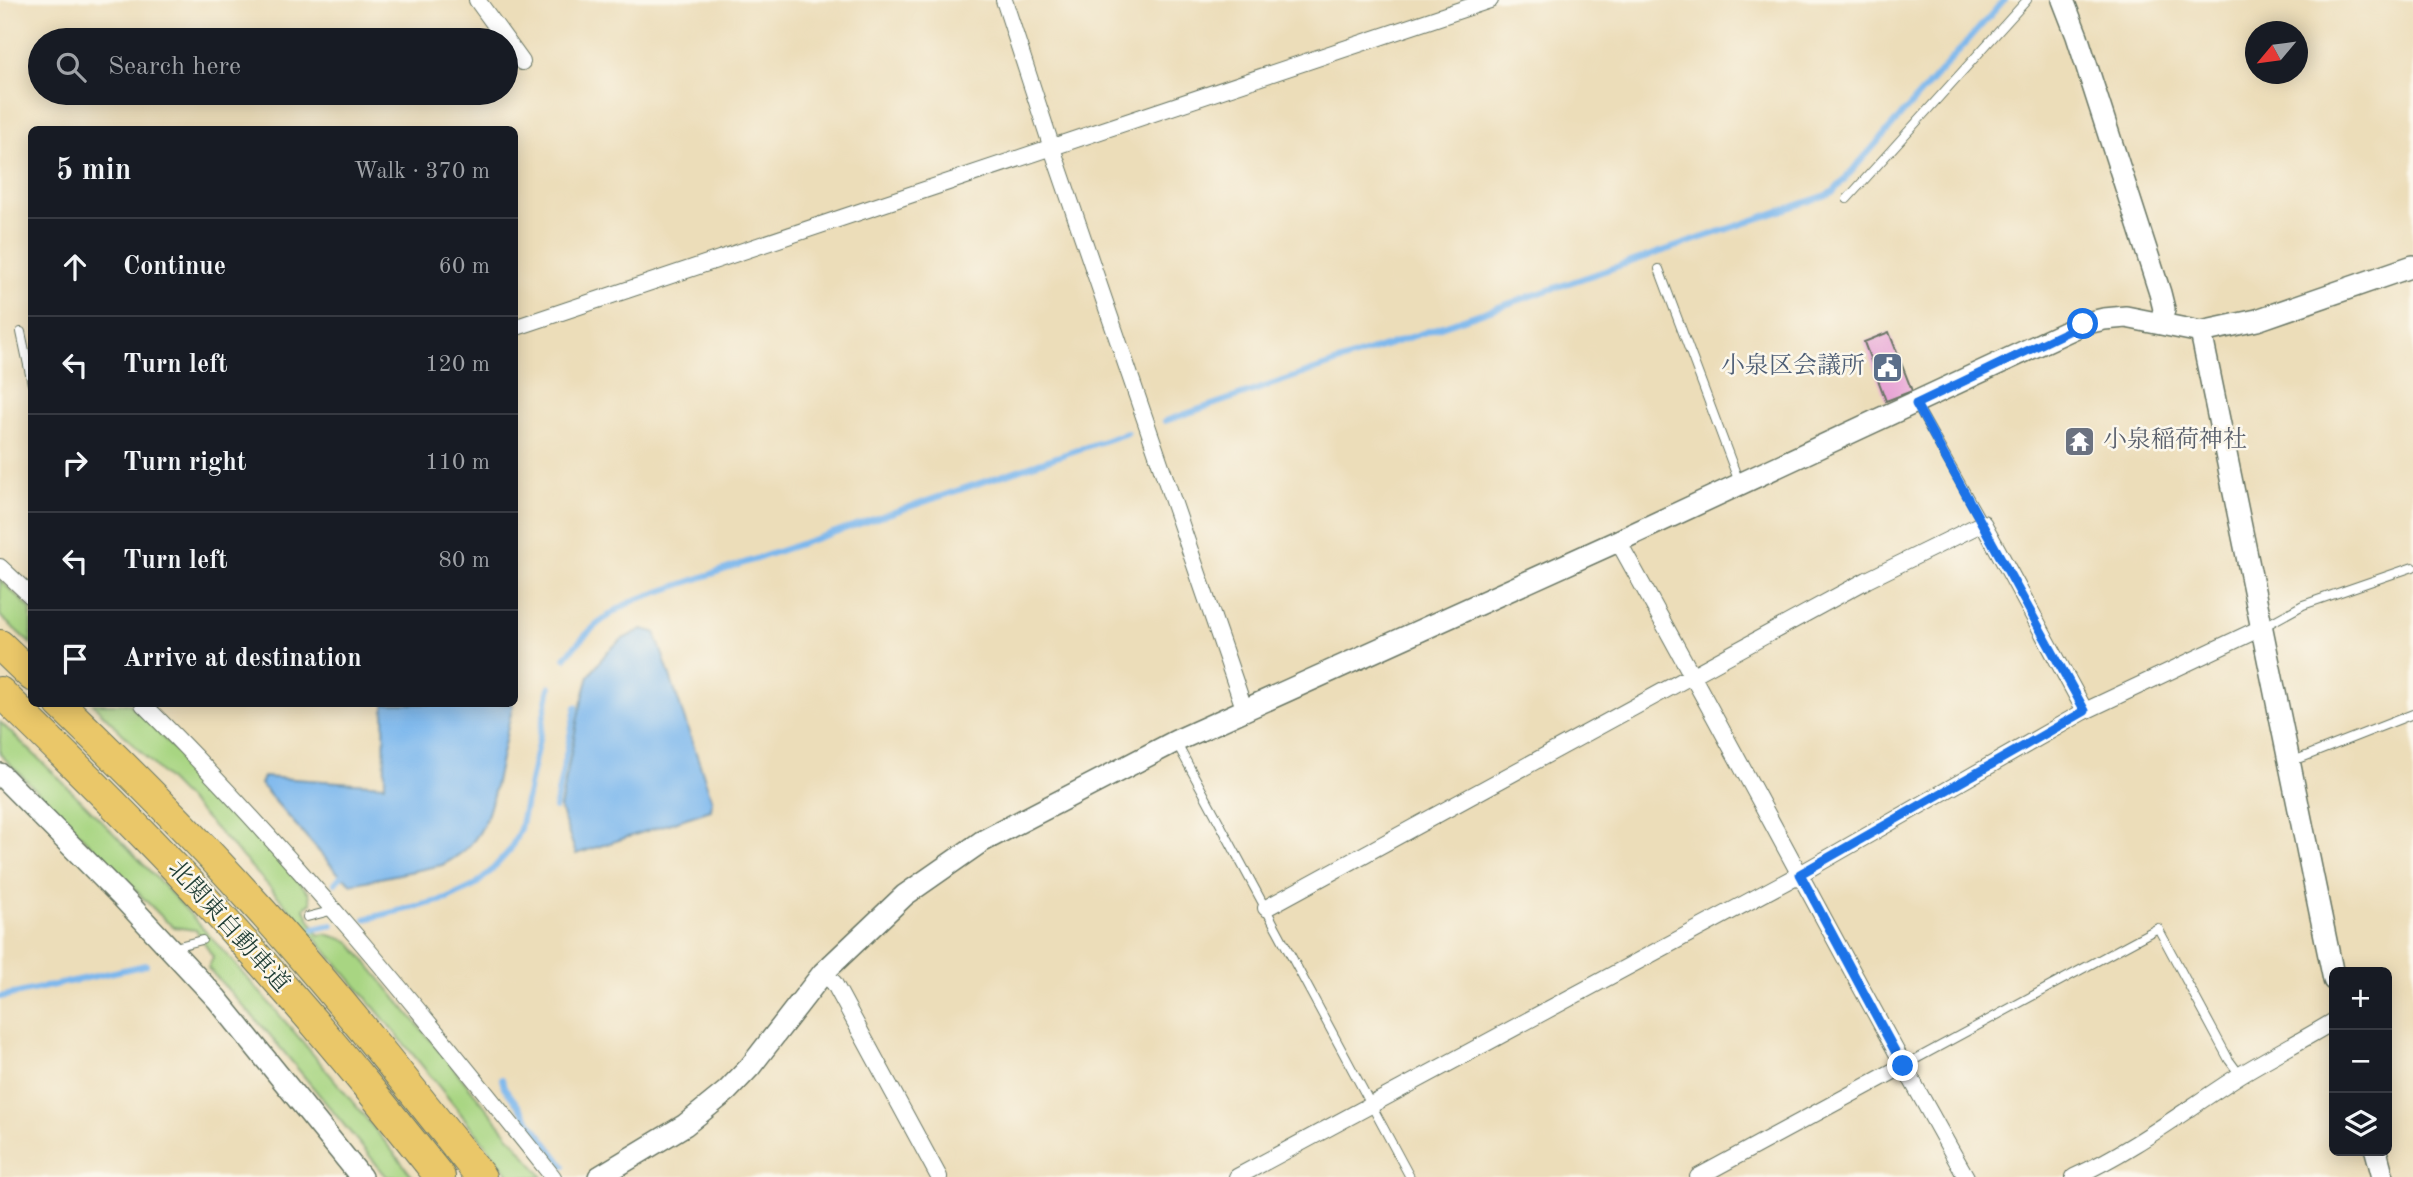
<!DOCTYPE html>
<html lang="en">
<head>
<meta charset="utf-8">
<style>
  :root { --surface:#171b24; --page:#20242c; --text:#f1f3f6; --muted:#9ea1a6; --line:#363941 }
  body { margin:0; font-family:"Old Standard TT","Noto Serif JP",serif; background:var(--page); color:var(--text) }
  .controls { position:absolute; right:21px; bottom:21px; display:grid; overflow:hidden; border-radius:10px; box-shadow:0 4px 18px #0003 }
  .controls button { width:63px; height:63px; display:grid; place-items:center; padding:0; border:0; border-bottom:2px solid var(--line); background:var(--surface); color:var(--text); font:35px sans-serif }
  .compass { position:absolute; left:2245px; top:21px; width:63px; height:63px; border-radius:50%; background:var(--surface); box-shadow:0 4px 18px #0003; rotate:241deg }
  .stop { position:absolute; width:21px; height:21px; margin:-16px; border:5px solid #1a73e8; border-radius:50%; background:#fff }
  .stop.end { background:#1a73e8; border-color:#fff; box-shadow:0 2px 7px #0008 }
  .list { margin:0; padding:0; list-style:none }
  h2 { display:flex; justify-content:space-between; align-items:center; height:91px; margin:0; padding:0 28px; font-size:30px }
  h2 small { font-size:23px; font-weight:400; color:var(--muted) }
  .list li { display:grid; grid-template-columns:46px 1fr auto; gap:21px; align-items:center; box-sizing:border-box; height:98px; padding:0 28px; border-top:2px solid var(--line) }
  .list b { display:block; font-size:26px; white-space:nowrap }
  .list em { font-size:23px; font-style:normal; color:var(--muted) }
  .icon { flex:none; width:38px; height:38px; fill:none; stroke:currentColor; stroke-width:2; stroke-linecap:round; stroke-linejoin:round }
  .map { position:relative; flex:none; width:2413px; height:1177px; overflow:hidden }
  .search { position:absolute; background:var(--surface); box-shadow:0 4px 18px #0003; left:28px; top:28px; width:490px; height:77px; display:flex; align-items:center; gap:18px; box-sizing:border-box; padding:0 24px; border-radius:38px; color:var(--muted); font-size:26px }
  .panel { position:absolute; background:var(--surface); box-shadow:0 4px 18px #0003; left:28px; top:126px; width:490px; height:581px; border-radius:10px }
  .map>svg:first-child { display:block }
  .green { fill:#a8d582; stroke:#64895b; stroke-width:2 }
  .water { fill:#7bb7ed; stroke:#4d7a90; stroke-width:2 }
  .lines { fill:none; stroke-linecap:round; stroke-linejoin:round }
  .stream { stroke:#7bb7ed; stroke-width:6 }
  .building { fill:#e7a2d4 }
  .service-casing { stroke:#677563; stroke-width:10 }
  .minor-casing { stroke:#677563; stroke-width:18 }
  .tertiary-casing { stroke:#677563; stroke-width:24 }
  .motorway-casing { stroke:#677563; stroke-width:32 }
  .service { stroke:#fff; stroke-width:8 }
  .minor { stroke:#fff; stroke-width:16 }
  .tertiary { stroke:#fff; stroke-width:21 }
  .motorway { stroke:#eac769; stroke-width:30 }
  .route { stroke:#1a73e8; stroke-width:9 }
  .labels { text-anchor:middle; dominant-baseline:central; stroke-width:5; stroke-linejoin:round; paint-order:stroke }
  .service-label { font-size:24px; fill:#4e5e75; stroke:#fbf7ec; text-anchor:end }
  .worship-label { font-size:24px; fill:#5b616d; stroke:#fbf7ec; text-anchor:start }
  .street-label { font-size:24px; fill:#1f3d34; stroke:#fbf7ec }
</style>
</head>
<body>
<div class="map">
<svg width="2413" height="1177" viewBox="0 0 2413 1177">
  <rect width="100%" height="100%" fill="#fbf7ec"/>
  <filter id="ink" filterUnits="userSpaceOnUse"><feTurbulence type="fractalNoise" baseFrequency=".0143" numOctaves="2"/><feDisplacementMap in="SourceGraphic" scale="14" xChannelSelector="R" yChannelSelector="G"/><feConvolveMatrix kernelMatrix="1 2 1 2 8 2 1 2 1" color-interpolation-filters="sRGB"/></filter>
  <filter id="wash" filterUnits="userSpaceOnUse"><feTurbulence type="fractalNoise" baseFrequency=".00686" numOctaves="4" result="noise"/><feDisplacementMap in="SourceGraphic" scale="28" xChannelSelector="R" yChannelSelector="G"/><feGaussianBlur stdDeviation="1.57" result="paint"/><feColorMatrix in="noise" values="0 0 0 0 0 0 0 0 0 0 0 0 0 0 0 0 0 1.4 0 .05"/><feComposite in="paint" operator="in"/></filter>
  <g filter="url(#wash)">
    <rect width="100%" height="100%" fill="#ecddb9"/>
    <!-- green -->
    <g class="green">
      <path d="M0 580 31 609V644L0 616Z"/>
      <path d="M93 704H130L217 793 309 893 311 903 304 908 318 935 326 934 349 941 543 1177H511C416 1056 318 936 212 825 173 784 133 744 93 704Z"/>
      <path d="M0 722C150 862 286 1016 413 1177H387L269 1034 208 968 213 957 196 930 174 927 166 921 0 754Z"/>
    </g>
    <!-- water -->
    <g class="water">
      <path d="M642 629 655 632 712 800 711 810 576 854 560 808 579 712 589 676 607 652 621 640Z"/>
      <path d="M384 704H513C508 727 503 750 498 773 489 815 484 844 442 865L352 884 337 872 260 784 263 777 385 785Z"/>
    </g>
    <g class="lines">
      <!-- stream -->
      <g class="stream">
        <path d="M1165 421 1824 196 1834 191 2004 0"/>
        <path d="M565 658C586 632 606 614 635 600L1127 433"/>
        <path d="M555 808 576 707"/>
        <path d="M335 883 345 871"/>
        <path d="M365 919 447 899 474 886 490 872 510 850 520 829 550 687"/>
        <path d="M314 929 332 925"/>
        <path d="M0 997 146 965"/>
        <path d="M502 1079 504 1087 564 1166"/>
      </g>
    </g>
    <g id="blocks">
      <!-- building -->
      <path class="building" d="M1889 332 1912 391 1886 401 1864 342Z"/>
    </g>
  </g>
  <g filter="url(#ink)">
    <use href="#blocks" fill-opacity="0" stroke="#677563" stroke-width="2"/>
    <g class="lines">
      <defs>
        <g id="service">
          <path d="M1847 199 2027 0"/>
          <path d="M1659 269 1739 482"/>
          <path d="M21 332 32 384"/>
          <path d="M1916 404 1983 523"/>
          <path d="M2263 627 2303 605 2413 567"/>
          <path d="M1176 742 1410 1177"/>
          <path d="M2290 759 2301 758 2413 714"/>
          <path d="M307 917 334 910"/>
          <path d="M171 948 202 940"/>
          <path d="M1903 1066 2158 928 2229 1060 2240 1075"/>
        </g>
        <g id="minor">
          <path d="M477 0 522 62"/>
          <path d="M1004 0 1052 148 1245 711"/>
          <path d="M514 328 1490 0"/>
          <path d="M1618 541C1736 752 1847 967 1966 1177"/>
          <path d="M0 567 32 597"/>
          <path d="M143 704C291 851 423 1014 553 1177"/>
          <path d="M1266 908 1867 580 1983 523 2085 711"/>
          <path d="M823 973 834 983 939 1177"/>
          <path d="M1237 1177 1800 874 2085 711 2261 628"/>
          <path d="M1698 1177 1903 1066"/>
          <path d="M2074 1177C2134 1150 2185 1110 2240 1075 2271 1056 2303 1040 2334 1021"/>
        </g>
        <g id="tertiary">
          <path d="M2063 0 2077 36 2160 293 2164 309 2161 323"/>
          <path d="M2201 332C2247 548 2288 765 2334 980"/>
          <path d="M0 774 122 897 217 999 361 1177"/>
          <path d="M2376 1151 2383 1177"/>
          <path d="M599 1177 685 1125 727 1091 750 1067 823 973 905 895 981 842 1176 741 1618 541 2083 324 2104 319 2126 317 2201 332 2257 320 2413 266"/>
        </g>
        <g id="motorway">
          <path d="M0 645 32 676"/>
          <path d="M0 692C98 787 195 884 284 988 338 1049 389 1113 440 1177"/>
          <path d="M60 704C123 765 187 828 246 894 329 984 405 1081 481 1177"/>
        </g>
      </defs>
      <!-- service casing -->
      <use href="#service" class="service-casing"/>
      <!-- minor casing -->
      <use href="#minor" class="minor-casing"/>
      <!-- tertiary casing -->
      <use href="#tertiary" class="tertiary-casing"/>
      <!-- motorway casing -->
      <use href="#motorway" class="motorway-casing"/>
      <!-- service -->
      <use href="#service" class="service"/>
      <!-- minor -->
      <use href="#minor" class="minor"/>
      <!-- tertiary -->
      <use href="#tertiary" class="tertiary"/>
      <!-- motorway -->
      <use href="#motorway" class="motorway"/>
    </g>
  </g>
  <g class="lines" filter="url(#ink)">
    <!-- route -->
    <path class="route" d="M1903 1066 1800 874 2085 711 1916 404 2083 324"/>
  </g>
  <!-- icons -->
  <defs>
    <symbol id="civic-square" viewBox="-11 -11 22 22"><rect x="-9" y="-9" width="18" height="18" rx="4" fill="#5c6f8a" stroke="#fbf7ec"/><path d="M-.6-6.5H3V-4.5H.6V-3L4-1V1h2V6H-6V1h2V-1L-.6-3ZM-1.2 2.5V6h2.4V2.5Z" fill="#fff"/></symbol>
    <symbol id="temple-square" viewBox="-11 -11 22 22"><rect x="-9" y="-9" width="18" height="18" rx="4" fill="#6b7280" stroke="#fbf7ec"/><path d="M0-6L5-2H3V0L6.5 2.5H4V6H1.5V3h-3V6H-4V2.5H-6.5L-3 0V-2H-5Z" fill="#fff"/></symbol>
  </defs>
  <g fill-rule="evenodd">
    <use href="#civic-square" x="1870" y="350" width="35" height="35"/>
    <use href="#temple-square" x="2062" y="424" width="35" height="35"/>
  </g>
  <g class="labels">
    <!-- service labels -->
    <g class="service-label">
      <text x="1865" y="367">小泉区会議所</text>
    </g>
    <!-- worship labels -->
    <g class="worship-label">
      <text x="2103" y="441">小泉稲荷神社</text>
    </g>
    <!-- street labels -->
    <g class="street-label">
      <text transform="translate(228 927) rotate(48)">北関東自動車道</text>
    </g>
  </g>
</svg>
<div class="controls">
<button>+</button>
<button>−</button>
<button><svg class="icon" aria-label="layers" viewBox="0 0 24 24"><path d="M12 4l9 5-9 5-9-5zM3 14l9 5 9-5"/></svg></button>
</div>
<svg class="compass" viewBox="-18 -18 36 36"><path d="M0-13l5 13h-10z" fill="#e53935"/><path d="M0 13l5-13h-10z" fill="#9ea1a6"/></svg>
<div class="stop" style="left:2083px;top:324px"></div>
<div class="stop end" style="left:1903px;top:1066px"></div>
<div class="search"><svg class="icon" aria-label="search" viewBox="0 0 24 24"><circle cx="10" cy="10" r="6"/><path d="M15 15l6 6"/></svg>Search here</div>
<section class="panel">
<h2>5 min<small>Walk · 370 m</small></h2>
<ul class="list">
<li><svg class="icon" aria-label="ahead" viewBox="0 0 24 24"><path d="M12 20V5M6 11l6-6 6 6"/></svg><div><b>Continue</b></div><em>60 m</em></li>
<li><svg class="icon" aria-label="left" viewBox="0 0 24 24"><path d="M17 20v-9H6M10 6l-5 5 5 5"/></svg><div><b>Turn left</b></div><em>120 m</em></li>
<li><svg class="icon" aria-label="right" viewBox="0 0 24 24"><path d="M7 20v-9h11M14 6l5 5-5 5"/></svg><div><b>Turn right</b></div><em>110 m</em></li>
<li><svg class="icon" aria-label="left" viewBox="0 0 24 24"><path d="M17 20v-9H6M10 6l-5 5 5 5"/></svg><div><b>Turn left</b></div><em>80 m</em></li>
<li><svg class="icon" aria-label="arrive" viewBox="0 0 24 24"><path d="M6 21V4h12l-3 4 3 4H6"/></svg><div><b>Arrive at destination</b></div></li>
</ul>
</section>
</div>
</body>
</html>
